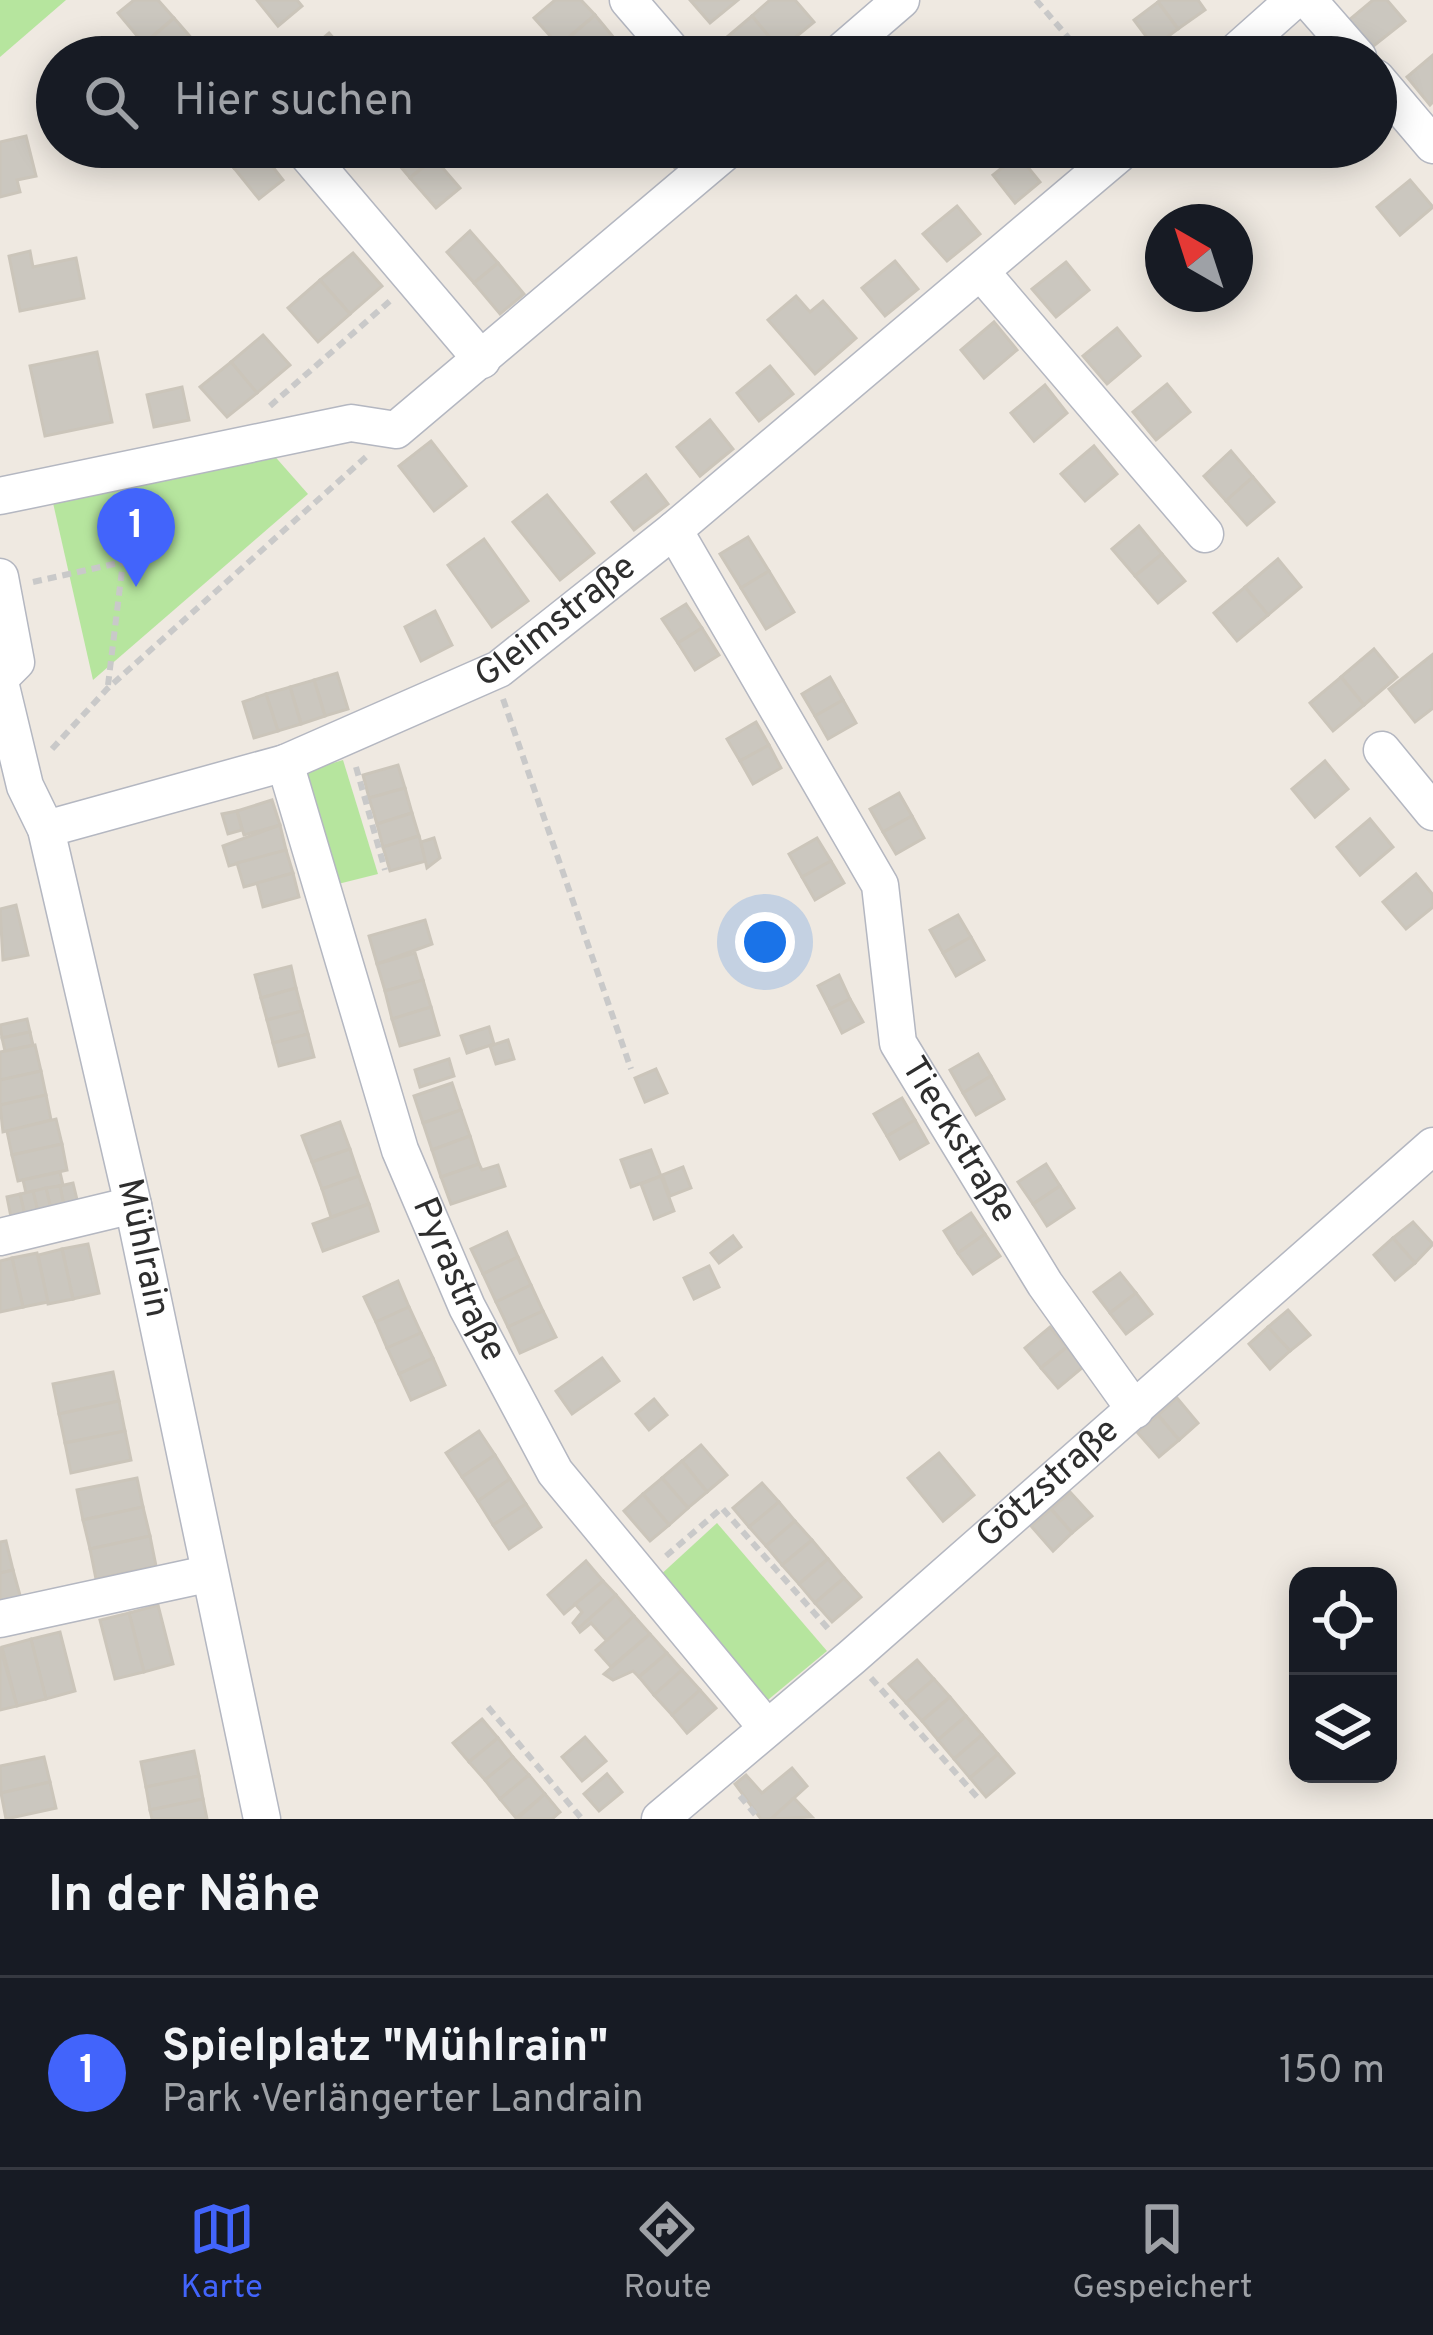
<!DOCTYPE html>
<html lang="de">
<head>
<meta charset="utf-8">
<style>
  :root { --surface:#171b24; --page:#20242c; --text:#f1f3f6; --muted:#9ea1a6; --line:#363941; --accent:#4264fb }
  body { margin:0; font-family:Overpass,sans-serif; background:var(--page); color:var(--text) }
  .controls { position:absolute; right:36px; bottom:36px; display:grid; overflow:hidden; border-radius:24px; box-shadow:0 6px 30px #0003 }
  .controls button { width:108px; height:108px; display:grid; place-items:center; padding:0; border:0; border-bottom:3px solid var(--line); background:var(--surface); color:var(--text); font:60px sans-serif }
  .compass { position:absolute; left:1145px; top:204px; width:108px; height:108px; border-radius:50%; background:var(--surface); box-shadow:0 6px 30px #0003; rotate:321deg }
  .you { position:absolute; left:765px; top:942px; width:42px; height:42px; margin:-30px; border:9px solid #fff; border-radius:50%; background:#1a73e8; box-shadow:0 0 0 18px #1a73e833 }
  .badge { display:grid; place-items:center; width:78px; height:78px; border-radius:50%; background:var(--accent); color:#fff; font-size:39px; font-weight:700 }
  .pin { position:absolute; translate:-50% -99px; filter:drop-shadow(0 3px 6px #0008) }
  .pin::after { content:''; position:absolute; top:63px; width:42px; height:36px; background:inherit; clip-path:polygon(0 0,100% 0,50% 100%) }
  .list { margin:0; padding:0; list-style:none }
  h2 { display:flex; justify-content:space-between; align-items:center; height:156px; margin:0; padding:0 48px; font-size:51px }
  h2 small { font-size:39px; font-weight:400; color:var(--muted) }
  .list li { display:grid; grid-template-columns:78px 1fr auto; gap:36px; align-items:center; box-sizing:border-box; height:192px; padding:0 48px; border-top:3px solid var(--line) }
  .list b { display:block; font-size:45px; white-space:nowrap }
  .list p { margin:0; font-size:39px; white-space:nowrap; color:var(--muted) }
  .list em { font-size:39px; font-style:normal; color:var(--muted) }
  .icon { flex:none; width:66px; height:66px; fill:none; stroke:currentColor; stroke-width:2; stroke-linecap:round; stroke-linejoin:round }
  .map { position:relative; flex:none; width:1433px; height:1819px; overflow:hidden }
  .search { position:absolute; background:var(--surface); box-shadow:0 6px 30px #0003; left:36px; right:36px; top:36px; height:132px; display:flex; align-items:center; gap:30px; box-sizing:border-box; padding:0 42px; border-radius:66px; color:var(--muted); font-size:45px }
  .sheet { height:348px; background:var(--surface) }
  nav { display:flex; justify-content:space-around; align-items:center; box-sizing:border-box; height:168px; border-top:3px solid var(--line); background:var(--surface); font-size:33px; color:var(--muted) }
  nav a { display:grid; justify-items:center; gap:6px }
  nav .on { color:var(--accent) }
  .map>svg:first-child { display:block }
  .green { fill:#b6e59e }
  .building { fill:#cbc7bf; stroke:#cbc5ba; stroke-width:3 }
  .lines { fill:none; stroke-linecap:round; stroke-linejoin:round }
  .minor-casing { stroke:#b4b7c1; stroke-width:39 }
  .path { stroke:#c9c9c9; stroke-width:6; stroke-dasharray:9 6; stroke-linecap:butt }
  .minor { stroke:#fff; stroke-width:36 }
  .labels { text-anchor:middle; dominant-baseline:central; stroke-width:9; stroke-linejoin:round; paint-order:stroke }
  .street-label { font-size:36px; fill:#2e2e2e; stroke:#fff }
</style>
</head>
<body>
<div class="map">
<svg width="1433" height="1819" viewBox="0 0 1433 1819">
  <rect width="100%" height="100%" fill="#efe9e1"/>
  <!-- green -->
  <g class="green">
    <path d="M0 0H66L0 57Z"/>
    <path d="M271 452 308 494 93 680 51 494Z"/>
    <path d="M343 760 378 874 330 886 299 773Z"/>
    <path d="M717 1523 827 1651 763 1704 657 1578Z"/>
  </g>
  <!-- building -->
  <g class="building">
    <path d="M134 0H158L174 18 144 44 118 13Z"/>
    <path d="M257 0H297L302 6 278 26Z"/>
    <path d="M555 0H581L595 15 559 46 534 18Z"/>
    <path d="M690 0H738L710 23Z"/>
    <path d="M770 0H795L814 22 780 50 752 16Z"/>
    <path d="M1161 0H1198L1205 10 1178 29 1158 2Z"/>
    <path d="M1373 0H1387L1405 21 1371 48 1348 21Z"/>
    <path d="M1158 2 1178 29 1154 47 1134 20Z"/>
    <path d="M595 15 624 50 616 57H569L559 46Z"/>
    <path d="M752 16 780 50 772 57H732L720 43Z"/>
    <path d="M174 18 201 49 192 57H156L144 44Z"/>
    <path d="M329 33 350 57H301Z"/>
    <path d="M1433 55V102L1430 105 1407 77Z"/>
    <path d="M26 136 36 176 17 180 20 192 0 197V142Z"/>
    <path d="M217 147H257L258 148 234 168Z"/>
    <path d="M384 147H425L434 158 410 178Z"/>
    <path d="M657 147H699L675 168Z"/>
    <path d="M1332 147H1369L1347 165Z"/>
    <path d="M258 148 283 180 259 199 234 168Z"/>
    <path d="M1018 155 1040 182 1015 203 993 175Z"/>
    <path d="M434 158 460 188 436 208 410 178Z"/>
    <path d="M1410 180 1433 207 1400 235 1377 207Z"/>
    <path d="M957 206 980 234 947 261 923 234Z"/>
    <path d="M470 231 498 263 474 283 447 252Z"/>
    <path d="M30 251 33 267 76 258 84 298 20 311 9 256Z"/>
    <path d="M353 253 382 286 350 314 320 280Z"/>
    <path d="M895 261 918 289 885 316 862 288Z"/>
    <path d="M1066 262 1089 290 1056 317 1032 289Z"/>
    <path d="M498 263 524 294 500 314 474 283Z"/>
    <path d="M320 280 350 314 318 342 288 308Z"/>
    <path d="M796 296 810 312 823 301 856 338 815 374 768 320Z"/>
    <path d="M994 322 1017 350 984 378 961 350Z"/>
    <path d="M1117 328 1140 356 1107 384 1083 356Z"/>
    <path d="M263 335 290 365 257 393 231 362Z"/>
    <path d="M97 352 112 422 45 436 30 366Z"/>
    <path d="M231 362 257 393 227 417 200 387Z"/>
    <path d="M770 366 793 394 759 421 737 393Z"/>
    <path d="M1167 384 1190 412 1156 440 1133 412Z"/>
    <path d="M1045 385 1067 413 1034 441 1011 413Z"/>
    <path d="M182 387 189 420 154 427 147 395Z"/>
    <path d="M710 420 733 449 700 476 677 447Z"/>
    <path d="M431 441 466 486 434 511 399 466Z"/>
    <path d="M1094 446 1117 474 1085 501 1061 474Z"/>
    <path d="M1231 451 1253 477 1226 501 1204 476Z"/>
    <path d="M646 475 668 504 634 530 612 502Z"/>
    <path d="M1253 477 1274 502 1247 525 1226 501Z"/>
    <path d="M547 495 594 553 560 580 513 522Z"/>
    <path d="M1139 526 1162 554 1135 576 1112 549Z"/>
    <path d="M748 537 769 571 741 588 720 554Z"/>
    <path d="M484 539 528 601 492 627 448 565Z"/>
    <path d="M1162 554 1185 581 1158 603 1135 576Z"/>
    <path d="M1278 559 1301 587 1268 615 1245 587Z"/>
    <path d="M769 571 794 612 766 629 741 588Z"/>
    <path d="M1245 587 1268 615 1237 641 1214 613Z"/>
    <path d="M686 604 702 628 678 643 662 619Z"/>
    <path d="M435 611 452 645 421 661 405 627Z"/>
    <path d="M702 628 719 655 695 670 678 643Z"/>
    <path d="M1374 649 1397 677 1364 705 1341 677Z"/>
    <path d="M1432 655 1433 708 1415 722 1389 689Z"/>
    <path d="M337 673 348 709 325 716 314 680Z"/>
    <path d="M830 677 843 700 815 716 802 694Z"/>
    <path d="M1341 677 1364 705 1333 731 1310 703Z"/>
    <path d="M314 680 325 716 301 724 290 687Z"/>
    <path d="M290 687 301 724 278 731 266 694Z"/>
    <path d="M266 694 278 731 254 738 243 702Z"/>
    <path d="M843 700 856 723 828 739 815 716Z"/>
    <path d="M756 722 769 745 740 761 727 739Z"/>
    <path d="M769 745 781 768 753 784 740 761Z"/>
    <path d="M1325 761 1348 789 1315 817 1292 789Z"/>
    <path d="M398 765 405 788 369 798 363 775Z"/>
    <path d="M405 788 412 813 377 824 369 798Z"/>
    <path d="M899 793 912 816 883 832 870 809Z"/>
    <path d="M272 800 280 825 244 835 237 811Z"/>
    <path d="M237 811 242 830 228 834 222 814Z"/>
    <path d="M412 813 419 836 383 847 377 824Z"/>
    <path d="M912 816 924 838 896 854 883 832Z"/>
    <path d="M1370 819 1393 847 1360 875 1337 847Z"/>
    <path d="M280 825 286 850 229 866 223 846Z"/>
    <path d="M419 836 426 861 390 871 383 847Z"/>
    <path d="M434 838 440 858 427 868 421 842Z"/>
    <path d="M817 838 831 861 802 877 789 854Z"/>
    <path d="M286 850 293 873 244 887 237 863Z"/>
    <path d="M831 861 844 883 815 900 802 877Z"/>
    <path d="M293 873 299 897 263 907 257 883Z"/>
    <path d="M1416 874 1433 895V907L1406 929 1383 902Z"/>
    <path d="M16 905 28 955 3 960 0 909Z"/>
    <path d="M958 915 971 937 943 953 930 930Z"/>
    <path d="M425 920 432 944 377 964 369 936Z"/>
    <path d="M971 937 984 960 956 976 943 953Z"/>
    <path d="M415 953 423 980 385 991 377 964Z"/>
    <path d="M291 966 296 988 261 998 255 975Z"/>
    <path d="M839 975 850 999 830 1009 818 986Z"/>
    <path d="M423 980 431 1007 392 1019 385 991Z"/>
    <path d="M296 988 302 1011 267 1020 261 998Z"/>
    <path d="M850 999 863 1022 842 1033 830 1009Z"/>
    <path d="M431 1007 439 1035 400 1046 392 1019Z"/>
    <path d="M302 1011 308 1034 273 1043 267 1020Z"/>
    <path d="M27 1019 30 1032 2 1038 0 1025Z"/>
    <path d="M489 1027 494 1044 467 1053 461 1036Z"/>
    <path d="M30 1032 33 1045 5 1051 2 1038Z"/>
    <path d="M308 1034 314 1057 279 1066 273 1043Z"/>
    <path d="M508 1040 514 1059 496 1064 490 1046Z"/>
    <path d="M35 1045 41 1071 0 1080V1052Z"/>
    <path d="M978 1054 991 1076 963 1093 950 1070Z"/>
    <path d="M449 1059 454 1076 420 1087 415 1070Z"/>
    <path d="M656 1069 667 1093 645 1102 635 1078Z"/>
    <path d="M41 1071 46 1095 0 1105V1080Z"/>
    <path d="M991 1076 1004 1099 976 1115 963 1093Z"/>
    <path d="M452 1083 461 1110 423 1123 414 1096Z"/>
    <path d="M46 1095 51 1120 3 1132 0 1105Z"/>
    <path d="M902 1098 915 1120 887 1136 874 1114Z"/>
    <path d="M461 1110 470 1136 432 1150 423 1123Z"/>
    <path d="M56 1119 62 1144 12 1155 7 1131Z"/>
    <path d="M915 1120 928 1143 900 1159 887 1136Z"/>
    <path d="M340 1122 350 1149 312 1162 302 1136Z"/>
    <path d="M470 1136 479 1164 441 1177 432 1150Z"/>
    <path d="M62 1144 67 1170 18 1181 12 1155Z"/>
    <path d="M350 1149 359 1176 322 1189 312 1162Z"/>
    <path d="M651 1150 661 1176 631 1187 621 1160Z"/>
    <path d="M479 1164 482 1170 498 1165 505 1186 451 1204 441 1177Z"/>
    <path d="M1046 1164 1060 1186 1033 1204 1018 1182Z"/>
    <path d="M683 1167 691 1188 670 1196 662 1175Z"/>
    <path d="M60 1172 63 1185 26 1193 23 1180Z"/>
    <path d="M359 1176 369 1204 331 1217 322 1189Z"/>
    <path d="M661 1176 674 1211 654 1219 641 1184Z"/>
    <path d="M73 1183 79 1208 65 1211 60 1186Z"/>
    <path d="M60 1186 65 1211 52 1214 46 1188Z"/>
    <path d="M1060 1186 1074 1208 1047 1226 1033 1204Z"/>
    <path d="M46 1188 52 1214 39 1217 33 1191Z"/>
    <path d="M33 1191 39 1217 26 1220 20 1194Z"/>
    <path d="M20 1194 26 1220 12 1222 7 1197Z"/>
    <path d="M369 1204 378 1231 323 1251 313 1224Z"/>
    <path d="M971 1213 985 1234 958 1253 944 1231Z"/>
    <path d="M1413 1222 1433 1244 1415 1263 1393 1238Z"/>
    <path d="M507 1232 518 1257 483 1274 471 1249Z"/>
    <path d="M985 1234 1000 1256 973 1274 958 1253Z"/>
    <path d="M733 1236 741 1247 719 1263 711 1253Z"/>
    <path d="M1393 1238 1415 1263 1395 1280 1374 1255Z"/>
    <path d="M88 1244 99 1293 73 1299 62 1249Z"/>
    <path d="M62 1249 73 1299 48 1304 38 1255Z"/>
    <path d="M37 1253 48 1302 23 1307 12 1258Z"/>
    <path d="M518 1257 531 1285 496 1302 483 1274Z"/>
    <path d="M12 1258 23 1307 0 1312V1261Z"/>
    <path d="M709 1266 719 1287 694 1299 684 1278Z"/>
    <path d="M1120 1273 1136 1293 1110 1313 1094 1292Z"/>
    <path d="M398 1281 409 1307 376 1322 364 1297Z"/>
    <path d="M531 1285 543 1311 508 1327 496 1302Z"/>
    <path d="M1136 1293 1152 1314 1126 1334 1110 1313Z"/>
    <path d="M409 1307 421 1333 387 1348 376 1322Z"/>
    <path d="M1288 1310 1310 1335 1290 1351 1268 1327Z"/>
    <path d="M543 1311 556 1337 520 1353 508 1327Z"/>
    <path d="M1050 1327 1067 1347 1041 1368 1025 1348Z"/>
    <path d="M1268 1327 1290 1351 1270 1369 1249 1344Z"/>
    <path d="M421 1333 433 1358 399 1374 387 1348Z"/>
    <path d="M1067 1347 1083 1367 1058 1388 1041 1368Z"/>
    <path d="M433 1358 445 1385 411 1400 399 1374Z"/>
    <path d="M602 1358 619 1381 572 1414 556 1391Z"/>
    <path d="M113 1372 119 1401 59 1414 53 1384Z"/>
    <path d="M1177 1398 1198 1423 1179 1440 1158 1415Z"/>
    <path d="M654 1399 667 1415 649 1430 636 1414Z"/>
    <path d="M119 1401 125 1431 65 1443 59 1414Z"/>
    <path d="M1158 1415 1179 1440 1159 1457 1137 1432Z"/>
    <path d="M125 1431 131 1460 71 1473 65 1443Z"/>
    <path d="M479 1431 495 1455 462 1477 446 1453Z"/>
    <path d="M701 1445 727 1475 707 1492 682 1461Z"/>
    <path d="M939 1453 974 1495 943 1521 908 1478Z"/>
    <path d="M495 1455 510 1479 478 1501 462 1477Z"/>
    <path d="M682 1461 707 1492 688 1508 662 1478Z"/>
    <path d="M137 1478 143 1507 83 1520 77 1490Z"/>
    <path d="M662 1478 688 1508 669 1525 643 1494Z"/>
    <path d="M510 1479 526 1504 493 1525 478 1501Z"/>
    <path d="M762 1483 779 1502 749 1527 733 1508Z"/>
    <path d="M1070 1492 1092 1516 1072 1533 1051 1509Z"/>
    <path d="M643 1494 669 1525 650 1541 624 1511Z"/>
    <path d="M779 1502 795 1521 766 1546 749 1527Z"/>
    <path d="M526 1504 541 1527 509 1549 493 1525Z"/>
    <path d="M143 1507 150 1536 90 1549 83 1520Z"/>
    <path d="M1051 1509 1072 1533 1053 1551 1031 1526Z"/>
    <path d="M795 1521 812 1540 782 1565 766 1546Z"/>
    <path d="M150 1536 156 1566 96 1579 90 1549Z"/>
    <path d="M812 1540 828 1559 799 1584 782 1565Z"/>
    <path d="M6 1541 13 1570 0 1573V1542Z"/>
    <path d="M828 1559 844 1578 815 1603 799 1584Z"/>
    <path d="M586 1561 603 1581 564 1614 548 1595Z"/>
    <path d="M13 1570 21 1599 0 1605V1573Z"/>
    <path d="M844 1578 861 1597 832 1622 815 1603Z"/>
    <path d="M603 1581 616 1595 578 1629 573 1623 582 1612 575 1604Z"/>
    <path d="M616 1595 634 1616 607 1641 591 1623 580 1632 578 1629Z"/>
    <path d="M158 1605 173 1664 144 1672 129 1613Z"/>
    <path d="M129 1613 144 1672 115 1679 100 1620Z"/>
    <path d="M634 1616 650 1634 611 1667 596 1650Z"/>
    <path d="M60 1632 75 1691 46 1699 31 1639Z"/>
    <path d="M650 1634 667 1653 639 1677 633 1671 613 1680 604 1674Z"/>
    <path d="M31 1639 46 1699 17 1706 2 1647Z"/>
    <path d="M0 1647 17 1706 0 1710Z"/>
    <path d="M667 1653 682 1670 654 1695 639 1677Z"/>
    <path d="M917 1660 934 1679 906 1703 889 1684Z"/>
    <path d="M682 1670 700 1690 672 1715 654 1695Z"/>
    <path d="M934 1679 950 1697 922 1721 906 1703Z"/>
    <path d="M700 1690 716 1708 687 1733 672 1715Z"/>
    <path d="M950 1697 966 1716 938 1740 922 1721Z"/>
    <path d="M966 1716 982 1735 954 1759 938 1740Z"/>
    <path d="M482 1719 498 1738 469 1762 453 1743Z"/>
    <path d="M982 1735 998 1754 970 1778 954 1759Z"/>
    <path d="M585 1737 606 1761 582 1781 562 1757Z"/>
    <path d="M498 1738 513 1757 485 1780 469 1762Z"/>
    <path d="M194 1751 199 1776 146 1787 141 1762Z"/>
    <path d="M998 1754 1014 1773 986 1797 970 1778Z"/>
    <path d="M44 1757 50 1782 1 1793 0 1766Z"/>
    <path d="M513 1757 529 1775 500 1799 485 1780Z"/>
    <path d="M792 1768 807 1786 771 1819H761L735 1784 746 1775 762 1793Z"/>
    <path d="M607 1774 622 1792 599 1811 584 1794Z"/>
    <path d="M529 1775 545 1794 516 1818 500 1799Z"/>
    <path d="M199 1776 203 1799 150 1810 146 1787Z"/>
    <path d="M50 1782 56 1808 6 1819 1 1793Z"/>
    <path d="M545 1794 560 1812 552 1819H517Z"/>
    <path d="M794 1798 812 1817 771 1819Z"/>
    <path d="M203 1799 207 1819H152L150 1810Z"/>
  </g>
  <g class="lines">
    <defs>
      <g id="minor">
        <path d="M628 0 677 57"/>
        <path d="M1308 0 1358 57"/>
        <path d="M835 57 901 0"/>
        <path d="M1230 57 1294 0"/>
        <path d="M1376 78 1433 145"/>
        <path d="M301 147 482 360"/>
        <path d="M981 272 1205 534"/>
        <path d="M0 496 351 423 396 430 731 147"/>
        <path id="s1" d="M674 530 880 885 898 1043 1045 1284 1135 1410"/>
        <path d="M0 577 16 662 0 678"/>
        <path id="s2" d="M0 682 25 786 46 829 133 1205 262 1819"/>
        <path d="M1382 750 1433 812"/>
        <path id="s3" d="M285 763 400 1150 467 1307 555 1472 767 1728"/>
        <path id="s4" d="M46 829 285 763 499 669 674 530 1127 147"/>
        <path d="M0 1237 133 1205"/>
        <path d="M0 1619 207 1574"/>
        <path id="s5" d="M660 1819 852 1657 1433 1146"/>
      </g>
    </defs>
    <!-- minor casing -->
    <use href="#minor" class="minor-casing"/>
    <!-- path -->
    <g class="path">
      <path d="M1036 0 1085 57"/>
      <path d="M270 406 391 300"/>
      <path d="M33 582 123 562"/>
      <path d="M108 685 123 562 142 523 139 500"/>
      <path d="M503 699 631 1069"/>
      <path d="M52 749 107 689 367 456"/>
      <path d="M356 767 385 870"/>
      <path d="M666 1556 722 1508 831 1632"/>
      <path d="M871 1678 978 1798"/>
      <path d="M488 1707 582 1819"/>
      <path d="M740 1796 759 1819"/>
    </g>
    <!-- minor -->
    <use href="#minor" class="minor"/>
  </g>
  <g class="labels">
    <!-- street labels -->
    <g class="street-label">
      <text stroke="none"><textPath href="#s4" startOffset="555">Gleimstraße</textPath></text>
      <text stroke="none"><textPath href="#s1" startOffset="684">Tieckstraße</textPath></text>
      <text stroke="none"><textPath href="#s2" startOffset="585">Mühlrain</textPath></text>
      <text stroke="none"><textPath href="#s3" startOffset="546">Pyrastraße</textPath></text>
      <text stroke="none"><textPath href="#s5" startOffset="513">Götzstraße</textPath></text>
    </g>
  </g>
</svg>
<div class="controls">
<button><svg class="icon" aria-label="locate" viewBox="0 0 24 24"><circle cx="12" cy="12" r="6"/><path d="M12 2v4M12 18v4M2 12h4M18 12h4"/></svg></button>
<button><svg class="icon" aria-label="layers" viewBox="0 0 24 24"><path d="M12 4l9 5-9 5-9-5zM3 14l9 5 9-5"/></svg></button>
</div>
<svg class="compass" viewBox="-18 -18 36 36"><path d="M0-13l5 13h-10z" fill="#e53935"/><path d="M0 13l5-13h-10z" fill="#9ea1a6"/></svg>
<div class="you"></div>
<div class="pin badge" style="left:136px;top:587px">1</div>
<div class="search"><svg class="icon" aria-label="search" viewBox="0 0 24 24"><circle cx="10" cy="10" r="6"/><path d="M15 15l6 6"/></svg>Hier suchen</div>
</div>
<section class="sheet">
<h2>In der Nähe<small></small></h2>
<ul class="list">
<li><span class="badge">1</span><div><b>Spielplatz &quot;Mühlrain&quot;</b><p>Park · Verlängerter Landrain</p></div><em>150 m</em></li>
</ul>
</section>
<nav>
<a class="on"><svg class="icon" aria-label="map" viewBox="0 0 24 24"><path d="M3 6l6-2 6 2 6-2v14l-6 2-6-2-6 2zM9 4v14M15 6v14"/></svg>Karte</a>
<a><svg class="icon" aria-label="directions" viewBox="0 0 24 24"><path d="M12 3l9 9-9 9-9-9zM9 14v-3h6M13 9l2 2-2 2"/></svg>Route</a>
<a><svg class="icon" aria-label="saved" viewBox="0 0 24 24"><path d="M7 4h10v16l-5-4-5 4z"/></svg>Gespeichert</a>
</nav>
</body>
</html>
